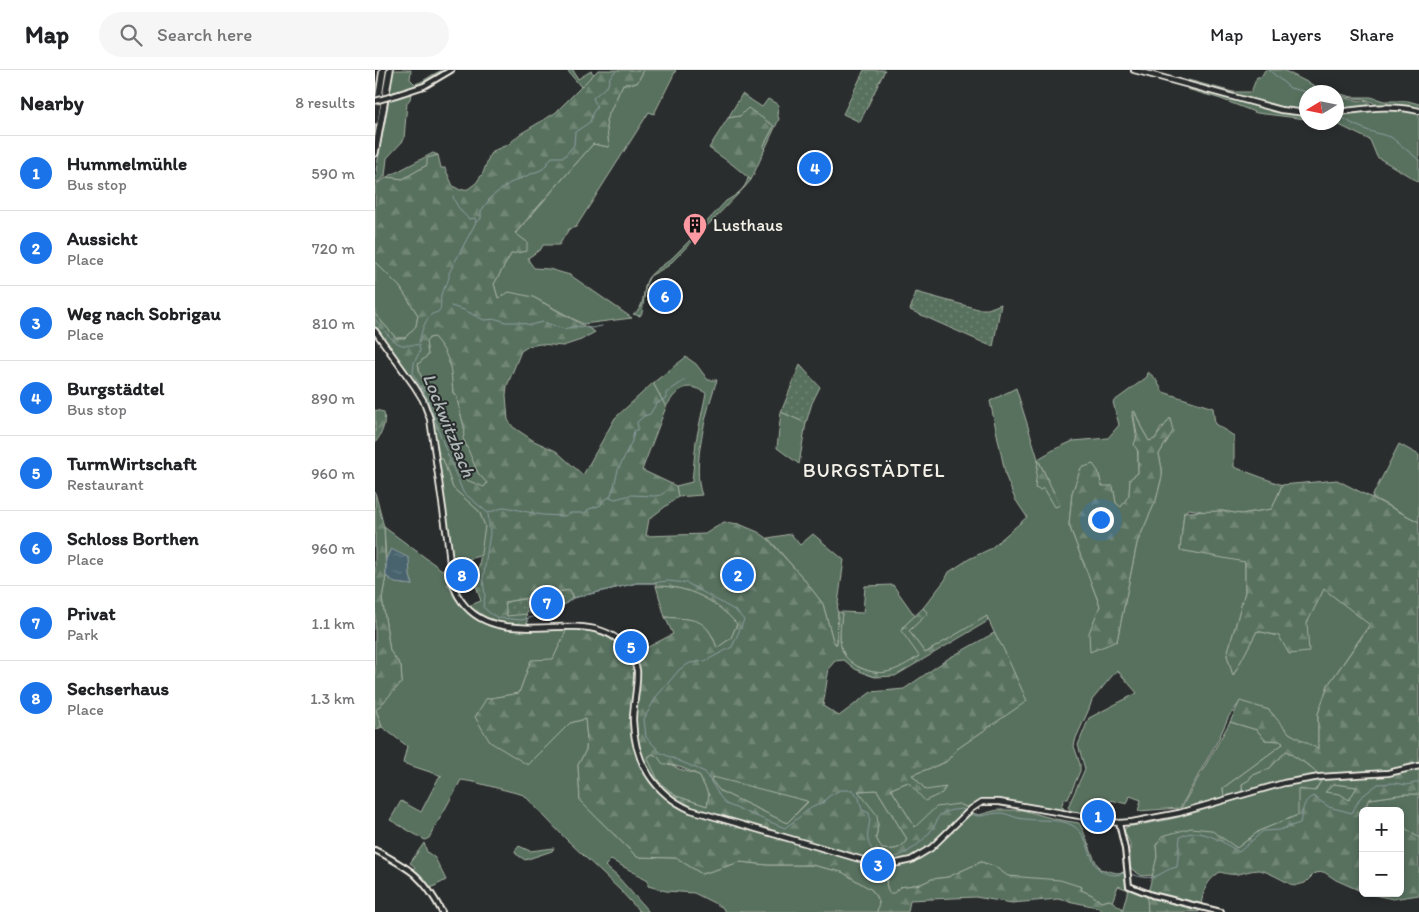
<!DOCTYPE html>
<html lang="en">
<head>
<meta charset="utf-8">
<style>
  :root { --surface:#fff; --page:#f6f6f6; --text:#202124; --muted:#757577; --line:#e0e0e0; --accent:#1a73e8 }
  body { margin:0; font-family:Itim,sans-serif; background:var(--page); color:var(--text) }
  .controls { position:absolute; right:15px; bottom:15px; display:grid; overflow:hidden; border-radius:8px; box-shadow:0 2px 8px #0003 }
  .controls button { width:45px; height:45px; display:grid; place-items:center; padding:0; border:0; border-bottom:1px solid var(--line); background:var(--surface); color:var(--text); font:25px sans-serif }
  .compass { position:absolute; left:924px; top:15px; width:45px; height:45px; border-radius:50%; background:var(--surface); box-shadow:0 2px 8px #0003; rotate:260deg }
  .you { position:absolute; left:725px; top:449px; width:18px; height:18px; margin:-12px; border:4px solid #fff; border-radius:50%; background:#1a73e8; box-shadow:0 0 0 8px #1a73e833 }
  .badge { display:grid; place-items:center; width:32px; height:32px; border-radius:50%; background:var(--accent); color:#fff; font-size:16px; font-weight:700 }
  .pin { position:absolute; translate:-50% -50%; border:2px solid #fff; box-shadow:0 1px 5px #0006 }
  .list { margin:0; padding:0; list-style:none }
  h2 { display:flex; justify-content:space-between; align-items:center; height:65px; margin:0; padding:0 20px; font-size:21px }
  h2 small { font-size:16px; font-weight:400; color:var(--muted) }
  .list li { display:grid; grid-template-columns:32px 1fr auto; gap:15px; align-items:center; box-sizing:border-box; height:75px; padding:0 20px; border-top:1px solid var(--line) }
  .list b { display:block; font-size:19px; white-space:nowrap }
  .list p { margin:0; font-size:16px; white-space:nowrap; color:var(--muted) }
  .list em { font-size:16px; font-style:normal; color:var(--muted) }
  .icon { flex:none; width:28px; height:28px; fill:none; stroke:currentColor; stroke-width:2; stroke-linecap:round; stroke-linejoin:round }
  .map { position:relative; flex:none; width:1044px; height:842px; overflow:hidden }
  header { display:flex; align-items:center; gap:30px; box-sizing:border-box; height:70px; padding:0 25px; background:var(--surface); border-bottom:1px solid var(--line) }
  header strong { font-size:24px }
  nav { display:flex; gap:28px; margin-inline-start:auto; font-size:18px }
  .search { width:350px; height:45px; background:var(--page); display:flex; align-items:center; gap:12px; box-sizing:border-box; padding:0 18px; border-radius:28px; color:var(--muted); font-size:19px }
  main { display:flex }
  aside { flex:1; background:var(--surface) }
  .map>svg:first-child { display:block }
  .grass { fill:#58715e; stroke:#a6b1a3; fill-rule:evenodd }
  .forest { fill:url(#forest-firs); stroke:#a6b1a3; fill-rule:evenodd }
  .garden { fill:url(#garden-dots); stroke:#a6b1a3 }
  .water { fill:url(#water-ripples); stroke:#8d9c9f }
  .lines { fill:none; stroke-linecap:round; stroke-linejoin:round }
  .stream { stroke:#8d9c9f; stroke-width:1 }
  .tertiary-casing { stroke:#f4f1e8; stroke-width:8 }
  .secondary-casing { stroke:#f4f1e8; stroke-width:8 }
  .motorway-casing { stroke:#f4f1e8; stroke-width:9 }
  .tertiary { stroke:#2a2d2e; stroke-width:4 }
  .secondary { stroke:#2a2d2e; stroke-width:4.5 }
  .motorway { stroke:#2a2d2e; stroke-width:5.5 }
  .tertiary-bridge-casing { stroke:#f4f1e8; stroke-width:8; stroke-linecap:butt }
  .tertiary-bridge { stroke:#2a2d2e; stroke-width:4 }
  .labels { text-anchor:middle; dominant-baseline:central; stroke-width:4; stroke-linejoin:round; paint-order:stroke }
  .poi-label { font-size:18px; fill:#f4f1e8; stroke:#2a2d2e; text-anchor:start }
  .water-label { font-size:19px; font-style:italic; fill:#b0b8b7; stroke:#2a2d2e }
  .quarter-label { font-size:20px; letter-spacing:1px; fill:#f4f1e8; stroke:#2a2d2e }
</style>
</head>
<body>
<header>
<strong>Map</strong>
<div class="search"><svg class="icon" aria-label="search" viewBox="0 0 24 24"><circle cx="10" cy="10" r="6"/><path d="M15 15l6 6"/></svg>Search here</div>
<nav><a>Map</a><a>Layers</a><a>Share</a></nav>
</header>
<main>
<aside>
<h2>Nearby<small>8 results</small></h2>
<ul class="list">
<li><span class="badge">1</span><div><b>Hummelmühle</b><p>Bus stop</p></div><em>590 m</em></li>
<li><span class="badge">2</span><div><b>Aussicht</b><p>Place</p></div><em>720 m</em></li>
<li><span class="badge">3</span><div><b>Weg nach Sobrigau</b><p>Place</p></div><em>810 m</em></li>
<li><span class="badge">4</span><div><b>Burgstädtel</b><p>Bus stop</p></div><em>890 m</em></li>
<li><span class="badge">5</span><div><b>TurmWirtschaft</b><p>Restaurant</p></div><em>960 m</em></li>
<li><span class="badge">6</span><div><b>Schloss Borthen</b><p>Place</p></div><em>960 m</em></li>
<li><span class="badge">7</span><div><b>Privat</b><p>Park</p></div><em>1.1 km</em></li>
<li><span class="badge">8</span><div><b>Sechserhaus</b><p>Place</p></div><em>1.3 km</em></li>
</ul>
</aside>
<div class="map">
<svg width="1044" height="842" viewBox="0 0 1044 842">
  <defs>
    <pattern id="forest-firs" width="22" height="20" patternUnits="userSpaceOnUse" patternTransform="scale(1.25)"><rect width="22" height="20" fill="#58715e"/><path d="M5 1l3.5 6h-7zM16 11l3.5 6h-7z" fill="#718675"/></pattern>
    <pattern id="garden-dots" width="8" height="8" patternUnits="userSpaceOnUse" patternTransform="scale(1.25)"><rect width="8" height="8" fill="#58715e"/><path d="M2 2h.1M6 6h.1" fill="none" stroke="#718675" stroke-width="1.8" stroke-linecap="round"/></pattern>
    <pattern id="water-ripples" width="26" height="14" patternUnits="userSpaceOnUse" patternTransform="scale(1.25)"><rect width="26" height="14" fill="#49636e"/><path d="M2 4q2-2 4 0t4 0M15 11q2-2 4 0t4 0" fill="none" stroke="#647a83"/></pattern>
  </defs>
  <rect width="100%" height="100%" fill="#2a2d2e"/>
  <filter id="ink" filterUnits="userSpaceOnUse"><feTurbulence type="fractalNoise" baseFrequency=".02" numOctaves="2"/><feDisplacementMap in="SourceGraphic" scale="10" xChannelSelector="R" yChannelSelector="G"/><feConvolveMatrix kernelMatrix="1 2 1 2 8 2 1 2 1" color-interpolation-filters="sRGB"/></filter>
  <g filter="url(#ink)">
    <!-- grass -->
    <g class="grass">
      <path d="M18 0H36L35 9 40 14C52 11 60 0 72 0 52 13 37 18 15 23Z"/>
      <path d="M192 0H198L203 9 216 1 219 4 206 17Z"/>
      <path d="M269 0H301L279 44 274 42 201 157 194 159 184 175H168L166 179 153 188 154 191 159 198 174 199 195 205 257 248 208 254 158 227 123 228 119 214 136 184 152 172 140 164 218 74 234 77 231 50 248 14 262 13Z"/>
      <path d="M890 0H908L942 17 946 22H932L931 41 907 38 817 14 813 10 858 22H876L882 7H886Z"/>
      <path d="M814 17 906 42 931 45V49L882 43 846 29 812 19Z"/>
      <path d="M36 23 35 29 32 33 29 69 27 72 12 88 10 106 3 112H0L2 101 1 100 14 30Z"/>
      <path d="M962 23 977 27H996L1009 31H1033L1044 34V39L1026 36H1002C992 25 975 30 962 25Z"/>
      <path d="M367 24 387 37 393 29 404 35 402 43 404 49 390 79 388 77 398 57 365 46 353 48Z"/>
      <path d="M962 27 994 32 997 37 964 39 962 36Z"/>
      <path d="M1017 40 1044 43V112L1002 87 995 70 960 53 962 52V45L987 41Z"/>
      <path d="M58 83 63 85 59 86 52 95 28 109 12 107Z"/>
      <path d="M373 108 376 110 369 118 293 196 275 206 271 214 267 243 265 246 258 244C272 238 266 217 274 207 279 200 291 194 298 187 316 170 333 150 351 131 361 125 370 120 373 108Z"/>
      <path d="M0 192 25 217 43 245 41 256 30 268H21L0 244Z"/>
      <path d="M59 267C76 285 76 299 78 323L81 325 90 361 89 368 103 403 112 413 109 418 89 409 69 360 62 337 45 304 43 294 53 285 51 272 54 268Z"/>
      <path d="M311 287 321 294 333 310H342C332 338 316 397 327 425L303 427 301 416 317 412 321 371 331 323C327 321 320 317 316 317 304 316 296 329 291 337L278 313Z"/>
      <path d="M773 302 780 308 788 322 838 338 840 354 859 366V397L907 415 897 439 866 444 847 441 832 442 814 439 809 442 805 480 870 491V522L852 585 858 605 882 561 904 566 931 553 949 519 995 554 953 615 943 644V680L914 663 894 640 865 632 854 646 844 668 805 738 763 741 766 730 755 726 752 734 736 730 733 743 715 744 696 741 693 737 710 699 703 675 714 648 762 623 742 600 717 630 714 639 701 668 699 676 705 694V701L693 729H689L686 737 689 738 687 741 621 729 608 730 593 738 584 734 540 757 516 719 533 712 551 720 537 705 571 692 582 679 651 631 612 547 550 583 534 561 552 543 548 538 570 510 574 502 594 489 615 479 652 447 640 429 631 407 615 331 641 318 663 389 680 379 698 371 733 368 744 355 738 332 772 307ZM757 342H760L766 357 774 371 780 369 787 356 798 361 784 384 787 399V406L781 430 762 473 742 571 714 564 725 536 694 455 697 423 706 398 718 395 723 401 727 417H738L741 433 746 438 754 425 755 409 763 403C763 382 762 363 757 342ZM664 391 684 435 680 436 669 418Z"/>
      <path d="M406 342 431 353 424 394 402 378Z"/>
      <path d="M1024 374 1044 385V452L997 427Z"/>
      <path d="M62 389H68L78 418 104 441 110 456 107 485 78 494Z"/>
      <path d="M9 457 67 500 73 497 74 501 72 502 73 508 77 513 75 515 72 514C80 521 82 531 90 538 121 566 154 560 192 559L178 590 156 591 144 623 111 629 153 695 195 653 210 649 212 669 211 680 203 695 205 731 262 787 301 788 327 804 365 792 393 795H437L467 802 497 820 504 832 502 842H350L347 837 319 823 291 821 273 816V810L236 790 230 796 242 806 274 842H265L245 820 191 769 149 725 99 712 86 710 54 768 50 770 15 750 26 731 46 742 64 707 67 706 28 693 32 676 7 657 1 640 27 612 26 596 15 581 7 528 11 506 20 513 38 515 35 506 34 495 16 479 11 489Z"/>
      <path d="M416 464 425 475 438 464 469 490 462 541 463 542 462 574H460L457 567 448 534 428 508 393 468Z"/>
      <path d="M518 515 540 546 528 557 544 586C523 600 509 609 484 597 479 595 471 589 469 584 462 573 466 554 467 542L488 543 490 516Z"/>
      <path d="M281 516C315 516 340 530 362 554L356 568 342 578C332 547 318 550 290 547Z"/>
      <path d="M855 652 882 660 890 670 907 671 908 674 848 718 849 727 805 740Z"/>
      <path d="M911 681 936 697 943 705 906 711 867 722V714L873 710 876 706 895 698Z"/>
      <path d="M278 684 304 699 324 705 334 725 332 736 301 726 284 712 272 689 274 686Z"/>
      <path d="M338 706 433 731 412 753 345 721 336 710Z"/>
      <path d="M948 708 923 745 884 761 862 778 855 774 781 775 782 787 778 805 767 806 755 798V774L749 761 751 757C768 754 784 752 800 748 850 735 897 715 948 708Z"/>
      <path d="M959 714 982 717 974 731 949 722Z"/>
      <path d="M502 720 532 769C527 780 517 780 507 779L501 768 503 755 483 721Z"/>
      <path d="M1030 724H1044V768L1030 758 1025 757V741H988L995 729Z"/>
      <path d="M622 740H647L680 749 704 753C713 768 715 784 725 799L742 803 750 802 751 819 743 816 737 832 734 830 726 832 717 825 706 820 707 817 632 806 619 796 606 792 573 807 557 809 546 814 525 817 519 824H514L511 814 515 798C557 790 566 765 598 743L604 745Z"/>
      <path d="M49 773 52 782 60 788 71 810 56 818 38 799 40 797 35 793Z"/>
      <path d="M144 776 155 781 179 778 177 781 150 790 141 784 140 781Z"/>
      <path d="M754 816 773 824V842H747Z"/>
    </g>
    <!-- forest -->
    <g class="forest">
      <path d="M223 0H269L262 13 248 14 231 50 234 77 218 74 140 163 152 172V181L136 184 119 214 123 228 134 222 158 227 220 262 206 270 188 276 165 274 154 276 146 281 132 316 131 325 133 350 138 357 159 371 181 381 208 405 240 348 278 313 291 337 267 400 301 416 303 427 274 449 271 466 330 464 349 452 364 454 383 462 392 468 428 508 448 534 457 567 460 574H462L463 542H467C466 554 462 573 469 584 471 589 479 594 483 597 509 609 522 600 544 586L527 562 528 557 548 538 553 543 534 561 550 583 612 546 613 551 520 606 500 607 494 605 480 599 469 590 460 591 454 598 448 636 464 646 496 622 529 619 574 588 619 563 628 578 652 631 582 679 571 692 537 705 551 720 571 717 567 723 550 731 533 712 516 719 540 757 561 737 584 734 593 738C569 762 552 785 517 793L511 814 514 823H519L525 817 546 814 557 809 573 807 606 792 619 796 633 806 685 810 707 817 706 820 717 825 726 832 735 830 748 839 747 842H728L722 837 683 829 637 833 600 827 535 830 533 842H502L504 832 497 820 467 802 437 795H393L365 792 327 804 301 788 262 787 205 731 203 695 211 680 212 669 210 649 195 653 153 695 115 672 100 647 111 629 144 623 156 590 178 589 192 559C219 559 238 565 254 587L298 564 290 547C319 550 331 546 342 578L356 568 362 554C340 530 315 516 281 516V513H262L198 528 195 520 130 532 132 545 151 544 153 556C127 554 114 552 93 536L106 531 101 516 110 456 104 441 78 418 68 389H62L49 329 0 258V244L21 268H30L41 256 43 245 25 217 0 192V115L12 107 28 109 52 95V88L63 85 66 98H70L78 116 85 120 93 119 101 113 108 103 115 84 118 81 134 74 145 64 180 43ZM59 267C76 286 76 299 78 323L81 325 90 361 88 368 103 403 112 413 109 417 89 409 69 360 62 337 45 304 43 294 53 285 51 272 54 268ZM278 684 283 687 288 694C297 693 315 701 324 705L334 725 332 736 301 726 284 712 273 689 274 686ZM338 707 432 731 433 732 412 753 345 721 336 710ZM502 720 532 769C527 780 518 780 507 779L501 768 503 755 502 745 483 721Z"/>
      <path d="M373 38 399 56 388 77 390 79 376 110 358 95 334 78 353 48 365 46Z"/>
      <path d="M0 340 9 342C11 354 7 364 0 373Z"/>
      <path d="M758 341 760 342 766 357 774 371 780 369 795 348 798 361 784 384 787 399V406L781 430 762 473 742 571 715 582 714 563 725 536 694 455 697 423 706 398 718 394 723 401 727 416H738L741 433 746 437 754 425 755 409 763 403V381L759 375 762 365Z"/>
      <path d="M663 390 685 435 680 437 669 418 665 420 660 418Z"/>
      <path d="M962 410 1044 452V724H1030L995 729 988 739V822L961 810 949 802 940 803 930 813 919 816C911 812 891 800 883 800 867 801 864 808 845 802 828 813 829 824 824 842H773L772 827 782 787 781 775 787 766 816 758 836 760 862 778 884 761 923 745V719L940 721 948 708 936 697 911 681 895 698 876 706 874 710 867 714V722L849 727 848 718 908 674 907 671 890 670 882 660 855 652 865 631 894 640 914 663 943 679V644L953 615 995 555 949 519 932 553 934 582 914 584 904 566 882 561 858 606 852 585 870 522V492L805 480 809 442 847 441 866 444 897 439 907 415ZM959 714 982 717 974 730 965 724 950 722Z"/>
      <path d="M0 422 9 457 11 506 7 528 15 581 26 596 27 612 1 640 7 657 0 660Z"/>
      <path d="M1025 757 1030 758 1044 768V825L1018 829 990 823H1025Z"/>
    </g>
    <!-- garden -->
    <g class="garden">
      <path d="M489 0H510L485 52 468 44Z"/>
      <path d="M541 222 603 239H613L626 234 618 277 535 240Z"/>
      <path d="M425 295 445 317 437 333 431 353 406 342Z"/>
      <path d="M195 520 197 528 183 540 179 537 154 543 152 528Z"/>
      <path d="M150 529 152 544 132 546 130 532Z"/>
    </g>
    <!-- water -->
    <path class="water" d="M16 479 34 488 35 506 38 515 20 513 11 506V489Z"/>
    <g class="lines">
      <!-- stream -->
      <g class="stream">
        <path d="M894 0 915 18 932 22"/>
        <path d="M962 44 978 54 994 61 1016 67 1044 90"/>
        <path d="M78 126C79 133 88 144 94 149L100 148 101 152"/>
        <path d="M76 236 89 240 109 250 122 249 131 252H144L155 255 168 252 189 259 201 256 217 258 227 256"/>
        <path d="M0 249C7 257 16 272 27 275 33 276 38 274 44 275L45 281 39 293 38 304 53 329 68 373 88 422 113 443 115 463 108 510 110 526 108 537 116 544 124 548 147 550 183 540 198 528 262 513H277L293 511 312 513 361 541 369 550 357 577 330 591 315 593 305 599 281 627 269 649 271 667 286 683 330 702 344 725 351 734 410 758 436 738 447 733 454 726 465 720H478L484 728 487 740 494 743C497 752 491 761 493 770 494 777 500 785 507 787 525 793 551 770 560 755 562 751 562 748 565 745 571 740 580 740 587 739L591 741"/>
        <path d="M44 273C46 263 49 251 57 244 59 243 62 243 64 241 67 237 65 230 66 225 68 217 75 213 74 203L101 152 106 149V141L116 127 135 113 168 99 177 87H189L199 75 200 62 215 52 218 42 222 37 218 28 233 15 235 7 242 0"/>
        <path d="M235 427 240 429 256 425 280 426 286 425 290 422"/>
        <path d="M113 443 130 437 167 445 189 446 195 443H210L214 439 226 435 227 431 235 427 238 420 243 400 257 371 259 361 263 359 262 352 269 346 275 344 281 334 291 328V323L310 310"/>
        <path d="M595 743C605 750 613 743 624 743 633 743 641 749 650 749 664 751 678 749 692 753 722 763 707 804 740 805 744 805 747 803 751 803 761 805 768 809 777 807 785 806 791 799 802 797L805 767C825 755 847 772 864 782L888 761 904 760 925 753C928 742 927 731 938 726L954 737 977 743 985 728 1003 714 1020 713 1032 715 1044 712"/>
      </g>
      <defs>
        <g id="tertiary">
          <path d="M21 25 49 16 76 0"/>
          <path d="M744 753 750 779 754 816 777 825 846 842"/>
          <path d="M0 780C35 799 48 805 67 842"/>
        </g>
        <g id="secondary">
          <path d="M759 0 906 40 932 43"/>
          <path d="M962 42C989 39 1017 34 1044 41"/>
          <path d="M0 261 40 317 48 330 55 349C61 391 67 432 73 474 75 490 75 512 83 526 125 597 236 513 262 600 263 617 258 634 258 650 259 691 279 724 316 740L495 792 514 795 536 790 556 778 596 739 607 732H624L722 749 744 753 757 752 804 743 909 713 945 707 1013 703 1044 696"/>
        </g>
        <g id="motorway">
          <path d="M0 51 8 0"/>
          <path d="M0 83 15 0"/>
        </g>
      </defs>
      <!-- tertiary casing -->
      <use href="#tertiary" class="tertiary-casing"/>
      <!-- secondary casing -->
      <use href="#secondary" class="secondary-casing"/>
      <!-- motorway casing -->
      <use href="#motorway" class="motorway-casing"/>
      <!-- tertiary -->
      <use href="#tertiary" class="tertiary"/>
      <!-- secondary -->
      <use href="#secondary" class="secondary"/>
      <!-- motorway -->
      <use href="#motorway" class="motorway"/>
      <defs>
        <path id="tertiary-bridge" d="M0 31 21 25"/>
      </defs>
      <!-- tertiary-bridge casing -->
      <use href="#tertiary-bridge" class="tertiary-bridge-casing"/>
      <!-- tertiary-bridge -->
      <use href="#tertiary-bridge" class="tertiary-bridge"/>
    </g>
  </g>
  <!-- icons -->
  <defs>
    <symbol id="building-pin" viewBox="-11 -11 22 30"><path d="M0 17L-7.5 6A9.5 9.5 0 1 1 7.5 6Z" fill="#ff9aa2" stroke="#2a2d2e"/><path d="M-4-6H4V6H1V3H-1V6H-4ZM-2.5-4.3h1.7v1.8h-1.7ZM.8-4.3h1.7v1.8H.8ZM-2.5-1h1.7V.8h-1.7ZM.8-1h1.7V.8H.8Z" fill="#111"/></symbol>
  </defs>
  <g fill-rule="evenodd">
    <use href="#building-pin" x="306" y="141" width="28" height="38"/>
  </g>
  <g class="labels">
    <!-- poi labels -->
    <g class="poi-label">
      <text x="338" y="155">Lusthaus</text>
    </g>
    <!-- water labels -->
    <g class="water-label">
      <text transform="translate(74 355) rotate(68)">Lockwitzbach</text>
    </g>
    <!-- quarter labels -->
    <g class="quarter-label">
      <text x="499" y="400">BURGSTÄDTEL</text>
    </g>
  </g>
</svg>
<div class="controls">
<button>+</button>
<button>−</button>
</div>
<svg class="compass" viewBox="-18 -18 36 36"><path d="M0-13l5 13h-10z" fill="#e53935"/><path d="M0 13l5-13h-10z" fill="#757577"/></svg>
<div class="you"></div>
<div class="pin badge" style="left:723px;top:746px">1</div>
<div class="pin badge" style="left:363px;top:505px">2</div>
<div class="pin badge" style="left:503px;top:795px">3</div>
<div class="pin badge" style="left:440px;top:98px">4</div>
<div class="pin badge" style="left:256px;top:577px">5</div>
<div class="pin badge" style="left:290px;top:226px">6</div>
<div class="pin badge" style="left:172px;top:533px">7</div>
<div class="pin badge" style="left:87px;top:505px">8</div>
</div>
</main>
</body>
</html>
